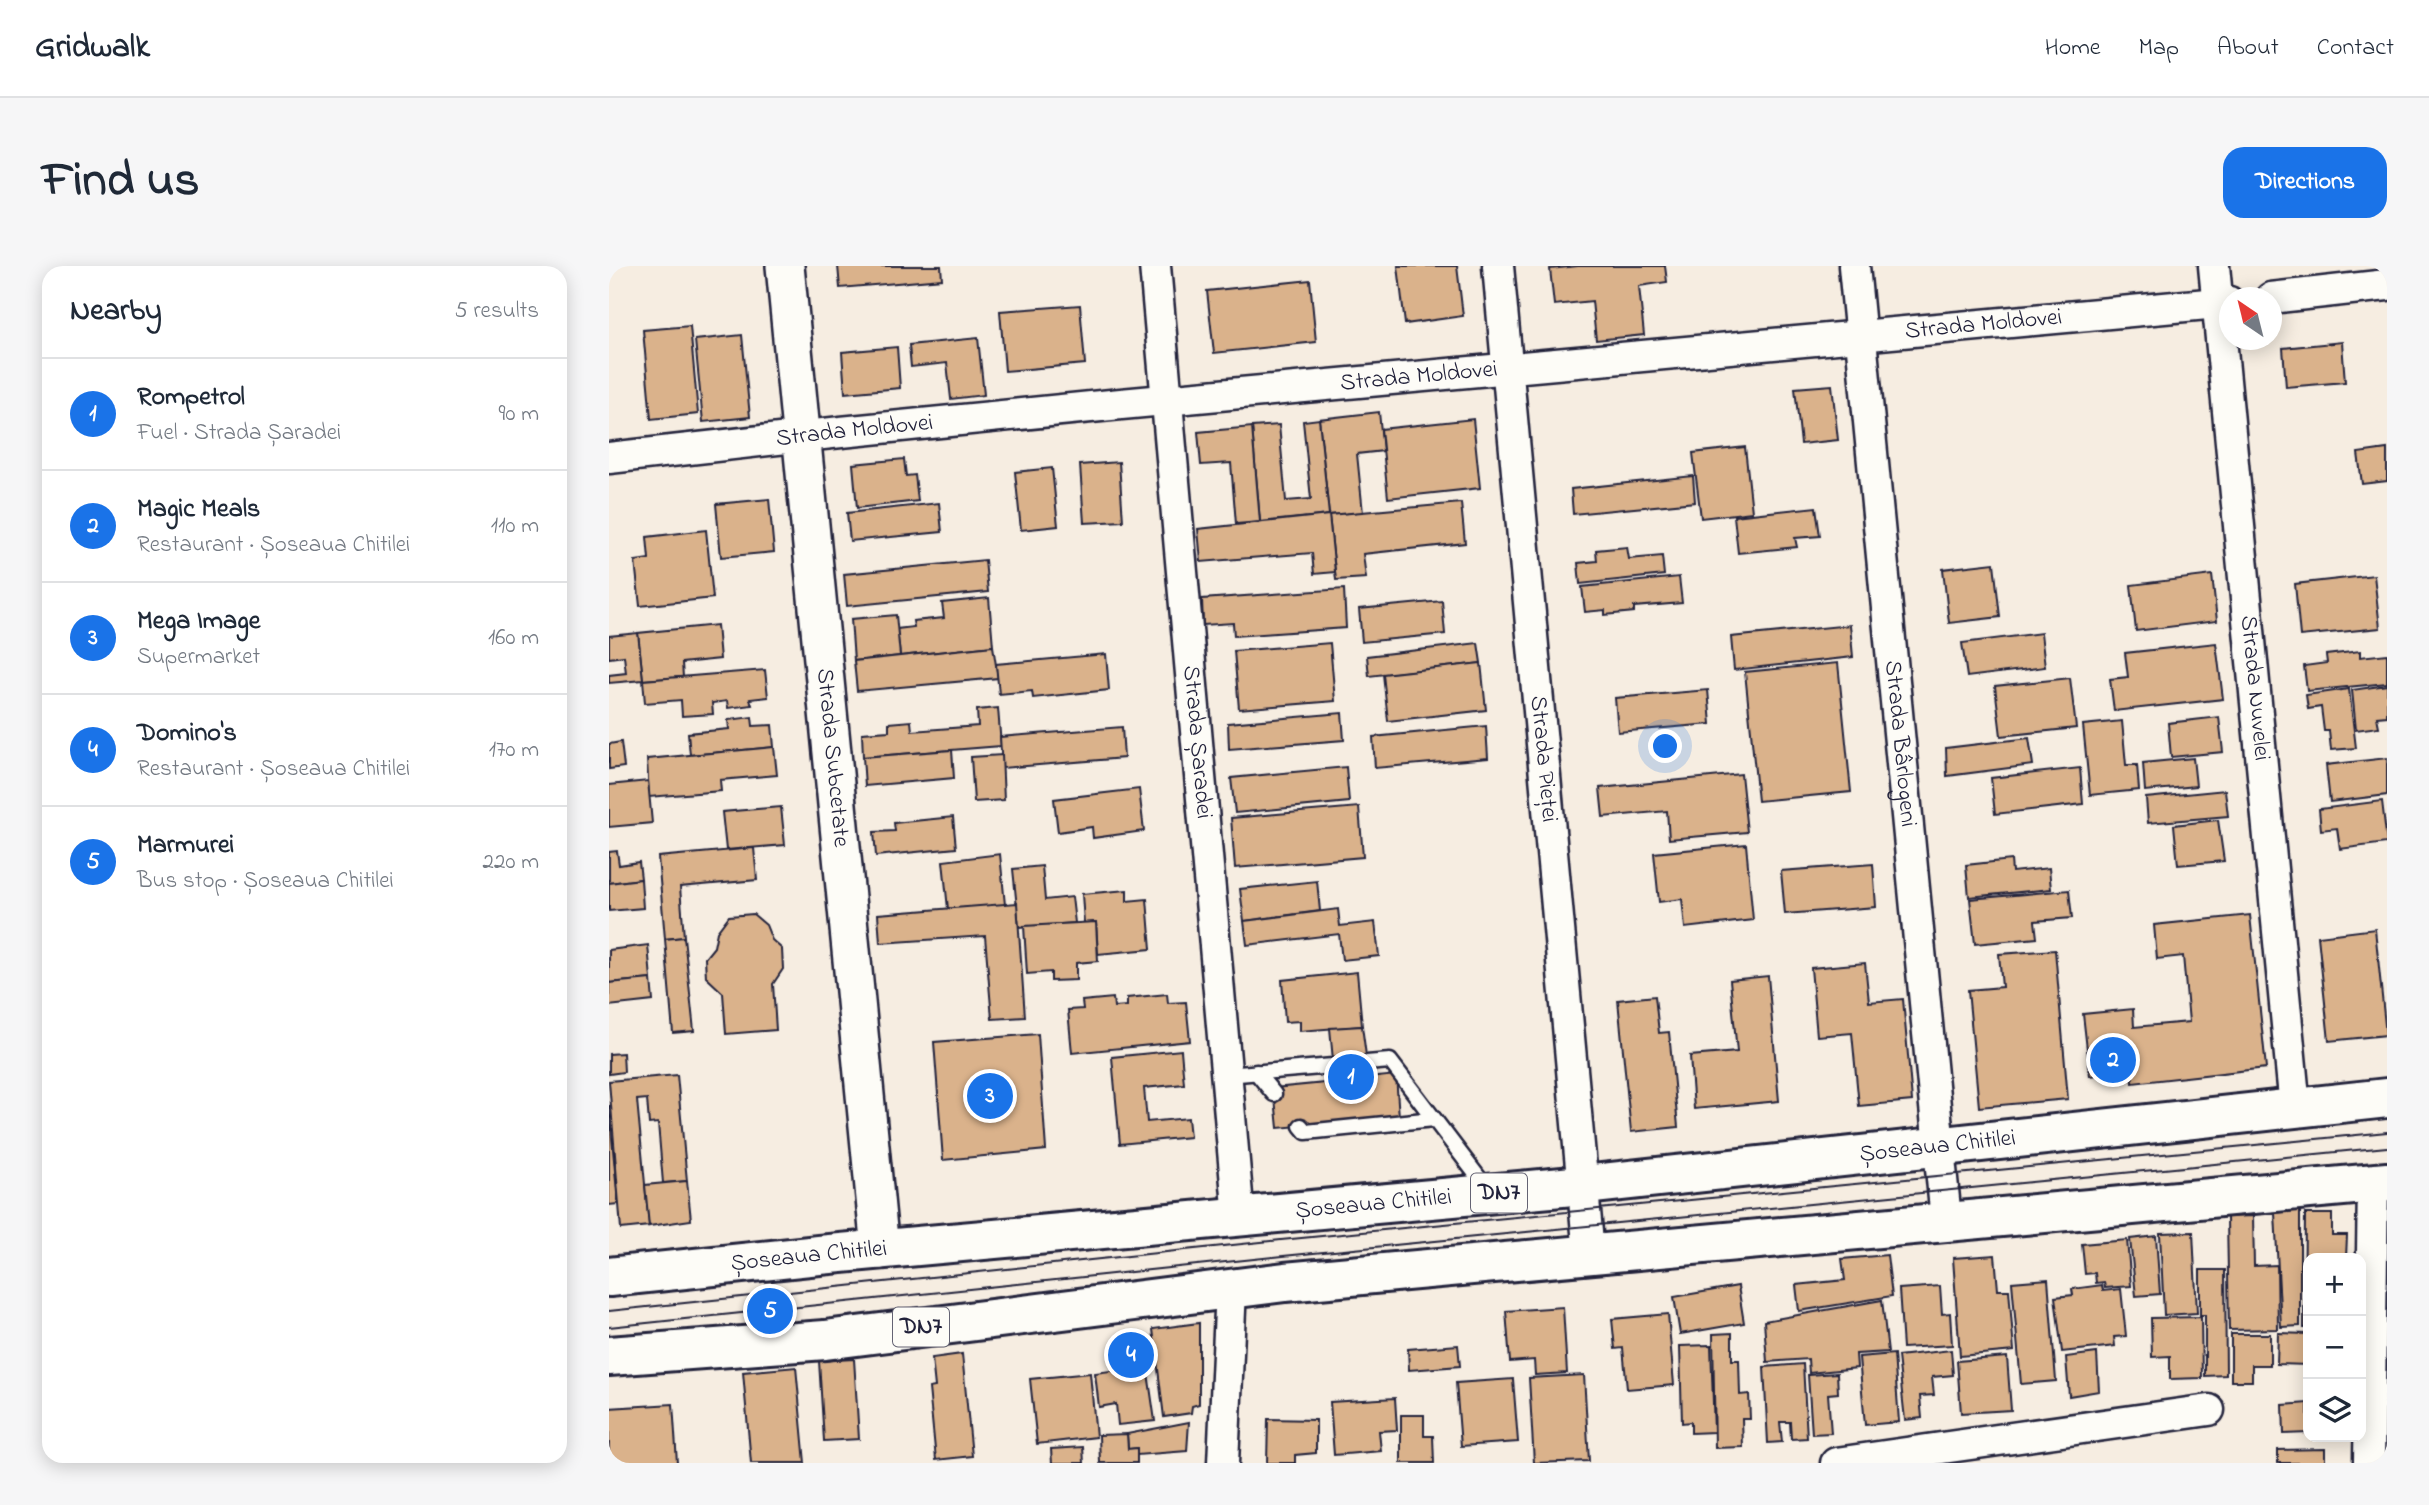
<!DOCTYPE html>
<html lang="en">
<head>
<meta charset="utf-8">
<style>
  :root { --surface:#fff; --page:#f6f6f7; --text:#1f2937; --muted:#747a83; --line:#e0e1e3; --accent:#1a73e8 }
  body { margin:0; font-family:"Indie Flower",sans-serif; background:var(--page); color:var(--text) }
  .controls { position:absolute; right:21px; bottom:21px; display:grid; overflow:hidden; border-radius:14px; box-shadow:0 4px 18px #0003 }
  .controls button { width:63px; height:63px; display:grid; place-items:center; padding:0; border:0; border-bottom:2px solid var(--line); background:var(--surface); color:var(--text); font:35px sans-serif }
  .compass { position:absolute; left:1610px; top:21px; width:63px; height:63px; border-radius:50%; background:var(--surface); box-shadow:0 4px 18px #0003; rotate:325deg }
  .you { position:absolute; left:1057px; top:481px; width:24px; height:24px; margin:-18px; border:5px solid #fff; border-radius:50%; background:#1a73e8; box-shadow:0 0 0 10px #1a73e833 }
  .badge { display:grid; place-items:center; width:46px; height:46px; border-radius:50%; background:var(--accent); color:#fff; font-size:23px; font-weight:700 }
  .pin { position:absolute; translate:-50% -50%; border:4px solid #fff; box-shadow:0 2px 7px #0006 }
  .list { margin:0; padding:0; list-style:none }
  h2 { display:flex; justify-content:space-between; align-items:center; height:91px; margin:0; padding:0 28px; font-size:30px }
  h2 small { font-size:23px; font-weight:400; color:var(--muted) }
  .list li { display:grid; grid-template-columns:46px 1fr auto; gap:21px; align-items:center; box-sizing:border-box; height:112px; padding:0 28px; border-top:2px solid var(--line) }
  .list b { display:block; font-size:26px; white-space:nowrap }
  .list p { margin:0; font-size:23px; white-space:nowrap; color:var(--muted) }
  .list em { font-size:23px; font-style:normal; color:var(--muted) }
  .icon { flex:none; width:38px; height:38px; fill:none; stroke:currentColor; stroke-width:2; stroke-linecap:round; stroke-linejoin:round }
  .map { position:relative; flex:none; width:1778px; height:1197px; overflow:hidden; border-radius:21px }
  header { display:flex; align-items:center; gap:42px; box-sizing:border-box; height:98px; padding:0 35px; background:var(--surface); border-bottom:2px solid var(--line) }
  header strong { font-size:33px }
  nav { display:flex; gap:38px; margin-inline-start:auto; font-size:24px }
  .intro { display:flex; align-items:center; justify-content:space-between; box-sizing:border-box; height:168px; padding:0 42px }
  h1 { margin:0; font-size:49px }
  .button { padding:18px 32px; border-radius:21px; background:var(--accent); color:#fff; font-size:24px; font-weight:700 }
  main { display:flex; gap:42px; padding:0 42px }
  aside { flex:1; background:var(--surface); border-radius:21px; box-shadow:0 4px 18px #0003 }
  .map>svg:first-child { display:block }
  .building { fill:#dab28b; stroke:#22223b; stroke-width:2 }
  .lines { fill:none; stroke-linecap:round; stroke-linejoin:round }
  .service-casing { stroke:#22223b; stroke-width:19 }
  .minor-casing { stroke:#22223b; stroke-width:35 }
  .tertiary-casing { stroke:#22223b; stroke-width:42 }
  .primary-casing { stroke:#22223b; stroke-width:44 }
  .service { stroke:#fdfcf7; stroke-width:14 }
  .minor { stroke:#fdfcf7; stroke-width:30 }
  .tertiary { stroke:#fdfcf7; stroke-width:37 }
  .primary { stroke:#fdfcf7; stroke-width:38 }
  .tram { stroke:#22223b; stroke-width:2 }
  .labels { text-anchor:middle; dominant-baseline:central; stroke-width:7; stroke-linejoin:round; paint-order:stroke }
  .shield { fill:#fdfcf7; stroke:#646373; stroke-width:2 }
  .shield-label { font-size:23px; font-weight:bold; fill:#22223b }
  .street-label { font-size:24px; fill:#22223b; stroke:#fdfcf7 }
</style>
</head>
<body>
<header>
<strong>Gridwalk</strong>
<nav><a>Home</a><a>Map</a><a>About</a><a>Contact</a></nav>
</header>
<div class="intro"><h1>Find us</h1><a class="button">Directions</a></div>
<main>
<aside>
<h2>Nearby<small>5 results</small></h2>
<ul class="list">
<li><span class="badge">1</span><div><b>Rompetrol</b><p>Fuel · Strada Șaradei</p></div><em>90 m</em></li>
<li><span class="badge">2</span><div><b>Magic Meals</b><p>Restaurant · Șoseaua Chitilei</p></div><em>110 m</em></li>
<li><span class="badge">3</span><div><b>Mega Image</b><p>Supermarket</p></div><em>160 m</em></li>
<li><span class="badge">4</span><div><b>Domino's</b><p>Restaurant · Șoseaua Chitilei</p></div><em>170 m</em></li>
<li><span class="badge">5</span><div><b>Marmurei</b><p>Bus stop · Șoseaua Chitilei</p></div><em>220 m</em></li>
</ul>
</aside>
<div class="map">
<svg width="1778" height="1197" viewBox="0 0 1778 1197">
  <rect width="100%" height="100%" fill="#f6ede1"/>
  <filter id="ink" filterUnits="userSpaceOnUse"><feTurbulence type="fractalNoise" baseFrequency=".0143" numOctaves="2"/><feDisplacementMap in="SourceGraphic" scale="14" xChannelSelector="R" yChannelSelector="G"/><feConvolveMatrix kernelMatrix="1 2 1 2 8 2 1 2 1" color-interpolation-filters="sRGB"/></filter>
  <g filter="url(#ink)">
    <!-- building -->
    <g class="building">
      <path d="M229 0H332L333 13 231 22Z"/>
      <path d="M789 0H848L854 50 796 58Z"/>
      <path d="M969 0H1056L1058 16 1030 20 1035 69 987 74 983 35 945 39 941 3Z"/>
      <path d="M701 14 707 76 605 87 598 25Z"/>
      <path d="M471 39 476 98 396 105 391 45Z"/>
      <path d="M81 60 89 148 42 153 34 64Z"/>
      <path d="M133 69 141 151 94 156 86 74Z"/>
      <path d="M369 72 375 129 342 133 338 97 302 101 300 79Z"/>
      <path d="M1733 76 1736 116 1677 121 1674 82Z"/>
      <path d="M288 81 291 122 236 127 233 86Z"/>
      <path d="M1223 119 1229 174 1192 178 1186 122Z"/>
      <path d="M770 146 774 185 748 188 754 247 720 249 710 153Z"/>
      <path d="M710 153 720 249 651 256 643 161 670 159 677 235 702 233 694 155Z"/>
      <path d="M864 153 871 222 779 232 772 163Z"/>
      <path d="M643 161 651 256 627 258 622 197 592 199 589 166Z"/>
      <path d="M1136 181 1143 246 1092 252 1084 187Z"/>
      <path d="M1778 183V215L1753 218 1749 187Z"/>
      <path d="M295 193 297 210 306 209 309 235 248 242 244 198Z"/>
      <path d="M510 196 514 255 475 257 471 199Z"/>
      <path d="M443 202 449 260 412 264 406 206Z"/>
      <path d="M1084 210 1086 236 964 248 962 223Z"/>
      <path d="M160 233 165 286 112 291 107 238Z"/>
      <path d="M330 237 333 266 241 275 238 247Z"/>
      <path d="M852 237 856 277 754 288 757 312 727 314 720 249Z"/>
      <path d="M1207 241 1211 270 1186 272 1188 281 1129 287 1125 250Z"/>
      <path d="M720 249 726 306 705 308 703 287 592 296 589 263Z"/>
      <path d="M97 264 104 332 31 340 26 295 40 293 38 271Z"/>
      <path d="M1018 281 1020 293 1053 290 1055 309 971 318 969 297 988 295 987 284Z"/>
      <path d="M376 294 379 326 238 340 235 308Z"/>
      <path d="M1385 297 1391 351 1340 357 1334 303Z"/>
      <path d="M1603 309 1608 355 1527 365 1522 319Z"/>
      <path d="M1765 309 1771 362 1691 370 1686 318Z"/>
      <path d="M1070 311 1073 337 1025 341V346L996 349V344L976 346 973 321Z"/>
      <path d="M735 323 737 362 625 370 624 357 594 359 593 333Z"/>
      <path d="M380 332 384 380 291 390 288 363 305 361 304 355 335 352 333 337Z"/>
      <path d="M833 335 836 368 753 376 750 343Z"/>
      <path d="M287 349 291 390 245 395 242 353Z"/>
      <path d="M108 359 111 393 73 397 74 411 34 414 29 367Z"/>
      <path d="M1241 359 1244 391 1125 404 1122 371Z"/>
      <path d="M29 367 34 414 0 417V409L17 407 15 390 0 392V370Z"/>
      <path d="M1432 367 1436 401 1358 411 1353 377Z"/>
      <path d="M721 377 726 435 630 443 625 385Z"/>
      <path d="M869 377 872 397 760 410 758 390Z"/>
      <path d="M1607 377 1614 433 1505 445 1501 413 1519 411 1516 387Z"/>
      <path d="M384 380 389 412 248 425 245 395Z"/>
      <path d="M1751 385V391L1778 388V417L1698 425 1695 400 1718 397 1717 389Z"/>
      <path d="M497 388 500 424 424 432 423 425 390 428 387 398Z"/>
      <path d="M872 397 877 444 779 455 774 408Z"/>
      <path d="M1229 397 1242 526 1149 535 1136 406Z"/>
      <path d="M156 404 159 431 141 433 143 439 119 442 118 435 103 437 104 448 73 450 72 434 36 437 34 414Z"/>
      <path d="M1461 412 1467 462 1392 470 1386 420Z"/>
      <path d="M1778 419V450L1768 451 1770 461 1747 464 1743 424Z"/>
      <path d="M1740 423 1747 482 1722 484 1720 465H1715L1712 441 1699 443 1697 429Z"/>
      <path d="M1099 424 1102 458 1009 466 1006 432Z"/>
      <path d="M389 442 392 480 254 491 253 467 280 465V457L302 455 303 465 369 460 368 444Z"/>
      <path d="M733 447 735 474 620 483 619 457Z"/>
      <path d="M143 451 144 460 163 459 165 481 81 489 79 467 120 463 119 454Z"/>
      <path d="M1610 451 1614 486 1562 491 1559 457Z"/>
      <path d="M1513 455 1517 499H1528L1530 524 1481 529 1474 459Z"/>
      <path d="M877 460 879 492 766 502 764 471Z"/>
      <path d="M513 461 515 492 393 502 391 471Z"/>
      <path d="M1420 472 1424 499 1338 510 1337 482Z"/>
      <path d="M12 476 15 501 0 503V478Z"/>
      <path d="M165 481 168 509 111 514 112 525 40 531 38 493Z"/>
      <path d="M343 484 345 512 256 520 254 491Z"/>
      <path d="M393 489 395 534 365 536 362 491Z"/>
      <path d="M1584 492 1587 520 1536 525 1534 497Z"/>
      <path d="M1778 492V529L1721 536 1717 499Z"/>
      <path d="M737 501 740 536 626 547 622 512Z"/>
      <path d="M1471 502 1474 538 1386 548 1382 512Z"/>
      <path d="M1132 508 1138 566 1060 573 1058 545 994 551 991 522Z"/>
      <path d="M39 515 43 557 0 561V519Z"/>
      <path d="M530 523 535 565 484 572 483 561 449 566 445 533Z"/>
      <path d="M1616 524 1619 550 1539 557 1537 532Z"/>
      <path d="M1773 535 1778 577 1731 583 1728 562 1712 564 1710 543Z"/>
      <path d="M172 541 176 579 117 584 113 546Z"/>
      <path d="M750 541 754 591 626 602 622 552Z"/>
      <path d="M344 551 347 582 267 590 265 566 286 565 285 557Z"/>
      <path d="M1609 554 1615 595 1569 599 1565 559Z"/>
      <path d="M1137 578 1144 654 1076 662 1073 633 1050 636 1045 587Z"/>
      <path d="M145 582 148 614 71 621 75 671 56 673 49 591Z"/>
      <path d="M8 585 10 599 30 596 32 613 0 617V586Z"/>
      <path d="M391 588 396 639 339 643 334 595Z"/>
      <path d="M1402 594 1403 606 1440 602 1442 623 1360 631 1357 599Z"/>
      <path d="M1264 598 1267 641 1176 648 1172 605Z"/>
      <path d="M433 600 436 634 463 631 466 657 410 661 404 603Z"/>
      <path d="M32 613 34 642 0 645V617Z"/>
      <path d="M708 615 711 645 635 655 631 623Z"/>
      <path d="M518 624V635L538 633 542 683 489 688 487 656 475 657 473 628Z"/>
      <path d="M1460 624 1463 652 1426 655 1428 672 1366 678 1361 633Z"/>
      <path d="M408 637 416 751 383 753 376 670 271 677 269 648Z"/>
      <path d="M729 643 731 660 766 656 770 690 733 694 730 668 638 679 635 655Z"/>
      <path d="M144 648 157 659 163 674 173 683 174 703 164 718 167 764 117 768 114 727 97 711 96 692 105 681 108 666 120 650Z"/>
      <path d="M1641 649 1657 802 1524 817 1523 805 1481 810 1474 748 1524 743 1525 761 1580 756 1574 690 1548 693 1545 659Z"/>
      <path d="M487 656 489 695 467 697V714L442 715V706L418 708 415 660Z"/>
      <path d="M1766 663 1777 769 1720 775 1709 670Z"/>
      <path d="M75 671 85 765 64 767 56 673Z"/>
      <path d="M39 679 42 713 0 717V684Z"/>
      <path d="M1446 684 1459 833 1370 841 1359 724 1393 721 1390 688Z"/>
      <path d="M1256 697 1260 736 1294 733 1303 835 1250 840 1243 767 1208 770 1202 702Z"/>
      <path d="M748 706 753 760 691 765V755L676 756 673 714Z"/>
      <path d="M1159 710 1170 835 1085 843 1081 790 1128 786 1121 714Z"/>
      <path d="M42 713 44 735 0 740V717Z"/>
      <path d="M558 728 559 737 577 736 581 775 463 787 459 744 474 743 473 735 504 732 505 741 518 740V732Z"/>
      <path d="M1046 730 1050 767 1060 766 1069 861 1022 866 1009 734Z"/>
      <path d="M753 760 760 812 787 809 790 851 669 862 665 822 726 816 721 762Z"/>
      <path d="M429 768 437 884 334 894 325 776Z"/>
      <path d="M572 784 575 818 535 822 538 856 579 852 581 871 511 878 503 791Z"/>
      <path d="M14 787 15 806 0 808V788Z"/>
      <path d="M68 809 78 915 54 917 49 857 40 858 38 833 28 834 40 960 12 963 0 815Z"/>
      <path d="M0 839 9 938 0 939Z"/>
      <path d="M78 915 82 954 40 960 36 919Z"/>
      <path d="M1691 944V1060L1672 1061 1666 947Z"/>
      <path d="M1696 948H1723V969H1738L1737 992H1699V1062H1695Z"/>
      <path d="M1644 950 1645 1000 1668 999 1669 1063 1620 1064 1618 951Z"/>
      <path d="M1584 966 1588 1047 1555 1049 1551 967Z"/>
      <path d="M1547 970 1551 1028 1527 1030 1521 973Z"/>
      <path d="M1518 974 1522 1020 1496 1022 1495 1016 1487 1017 1486 1007 1476 1008 1473 978Z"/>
      <path d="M1278 989 1283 1030 1190 1045 1187 1019 1236 1014 1233 993Z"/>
      <path d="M1386 989 1389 1024H1400L1405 1085 1351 1090 1344 992Z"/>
      <path d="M1591 1004H1616L1617 1109 1596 1110V1049H1591Z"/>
      <path d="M1439 1013 1447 1115 1412 1118 1403 1016Z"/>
      <path d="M1493 1019 1494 1025 1512 1023 1517 1070 1505 1071 1506 1080 1453 1086 1446 1031 1464 1029 1463 1023Z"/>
      <path d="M1129 1020 1135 1057 1071 1068 1065 1031Z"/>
      <path d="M1331 1020 1333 1048 1341 1047 1343 1079 1294 1082 1290 1023Z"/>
      <path d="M1273 1034 1279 1086 1247 1088 1248 1102 1200 1107 1199 1093 1158 1096 1155 1055Z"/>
      <path d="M954 1041 958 1107 926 1109 925 1094 901 1096 897 1045Z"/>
      <path d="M1059 1048 1065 1119 1018 1123 1014 1082 1006 1083 1003 1053Z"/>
      <path d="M1592 1051 1593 1112 1561 1113V1090L1543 1091 1542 1052Z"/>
      <path d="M590 1057V1138L583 1140 582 1147 555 1151 544 1063Z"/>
      <path d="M1123 1067V1094H1130L1131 1129 1140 1128 1141 1153H1133L1134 1181 1106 1182 1104 1068Z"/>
      <path d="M1669 1067 1699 1068V1099L1668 1098Z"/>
      <path d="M1622 1068H1661V1099H1643V1115H1622Z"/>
      <path d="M849 1079 851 1100 800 1104 799 1083Z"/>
      <path d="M1102 1079 1105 1166 1082 1167V1156L1073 1157 1071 1080Z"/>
      <path d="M1342 1084 1344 1109 1323 1111 1325 1129 1311 1130 1313 1152 1296 1154 1289 1090Z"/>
      <path d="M1488 1087 1490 1125 1460 1130 1457 1091Z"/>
      <path d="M353 1088 363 1190 327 1194 320 1122 326 1121 323 1092Z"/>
      <path d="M1285 1088 1290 1156 1256 1159 1250 1091Z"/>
      <path d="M1398 1091 1402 1144 1352 1147 1348 1095Z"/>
      <path d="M245 1093 250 1173 215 1175 210 1095Z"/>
      <path d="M1194 1098 1198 1172 1182 1173 1181 1156H1171L1173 1176 1159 1177 1155 1101Z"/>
      <path d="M538 1100 546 1155 509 1159 507 1138 490 1141 486 1107Z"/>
      <path d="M187 1101 196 1197H142L134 1106Z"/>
      <path d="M481 1107 487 1171 428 1178 421 1113Z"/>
      <path d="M1228 1107 1229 1127 1219 1128 1222 1167 1203 1168 1199 1109Z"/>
      <path d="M975 1109 980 1195 925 1197 920 1112Z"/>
      <path d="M904 1113 909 1176 852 1180 847 1117Z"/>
      <path d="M786 1132 788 1164 770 1165 772 1185 725 1189 721 1136Z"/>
      <path d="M1699 1137V1167L1675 1168 1674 1139Z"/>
      <path d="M64 1138 68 1197H0V1142Z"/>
      <path d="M792 1149H815V1170H824L825 1197H792Z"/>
      <path d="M659 1153 707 1154V1187L686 1189V1197H658Z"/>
      <path d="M580 1156 578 1185 528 1189V1182L519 1183 518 1168Z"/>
      <path d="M518 1168 519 1183 528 1182V1197H491L490 1169Z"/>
      <path d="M474 1181 475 1197H443L442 1183Z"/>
      <path d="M1716 1183V1197H1669V1184Z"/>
    </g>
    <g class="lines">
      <defs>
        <g id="service">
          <path d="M758 797 781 795 879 924"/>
          <path d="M647 806 665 828"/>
          <path d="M617 809 724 800"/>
          <path d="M692 860 697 866 825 853"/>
        </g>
        <g id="minor">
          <path id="s1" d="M546 0 630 952"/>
          <path id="s2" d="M889 0 980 988"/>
          <path id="s3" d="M1245 0 1337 954"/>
          <path id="s4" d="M1605 0 1686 842"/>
          <path d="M1662 32 1778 19"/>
          <path id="s5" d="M0 192 232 166 512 138 1620 36"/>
          <path d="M614 1197 622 1022"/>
          <path d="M1227 1197 1600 1144"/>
          <path d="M1760 1197 1764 917"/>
        </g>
        <g id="tertiary">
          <path id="s6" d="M176 0 271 984"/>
        </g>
        <g id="primary">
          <path id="s7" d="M0 1011 210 989 975 919 1778 832"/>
          <path d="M0 1090 216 1074 676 1016 1778 916"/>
        </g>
      </defs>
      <!-- service casing -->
      <use href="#service" class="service-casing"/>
      <!-- minor casing -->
      <use href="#minor" class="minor-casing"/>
      <!-- tertiary casing -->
      <use href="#tertiary" class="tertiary-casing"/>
      <!-- primary casing -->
      <use href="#primary" class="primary-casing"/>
      <!-- service -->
      <use href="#service" class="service"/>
      <!-- minor -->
      <use href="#minor" class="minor"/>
      <!-- tertiary -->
      <use href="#tertiary" class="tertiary"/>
      <!-- primary -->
      <use href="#primary" class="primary"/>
      <!-- tram -->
      <g class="tram">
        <path d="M0 1045 672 974 1778 866"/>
        <path d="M0 1061 674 990 1778 881"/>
      </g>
    </g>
  </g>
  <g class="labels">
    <!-- shield labels -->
    <g class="shield">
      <rect x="862" y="907.5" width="56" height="39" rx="5"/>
      <rect x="284" y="1041.5" width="56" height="39" rx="5"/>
    </g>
    <g class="shield-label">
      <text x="890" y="927">DN7</text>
      <text x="312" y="1061">DN7</text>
    </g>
    <!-- street labels -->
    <g class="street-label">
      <text stroke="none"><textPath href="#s5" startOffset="1381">Strada Moldovei</textPath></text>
      <text stroke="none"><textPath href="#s5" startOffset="814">Strada Moldovei</textPath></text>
      <text stroke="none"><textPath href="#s5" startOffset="247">Strada Moldovei</textPath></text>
      <text stroke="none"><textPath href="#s4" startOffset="424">Strada Nuvelei</textPath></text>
      <text stroke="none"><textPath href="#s1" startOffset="478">Strada Șaradei</textPath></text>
      <text stroke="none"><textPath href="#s3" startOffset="480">Strada Bârlogeni</textPath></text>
      <text stroke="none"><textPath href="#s6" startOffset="494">Strada Subcetate</textPath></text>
      <text stroke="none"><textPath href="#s2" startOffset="495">Strada Pieței</textPath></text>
      <text stroke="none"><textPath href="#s7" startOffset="1335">Șoseaua Chitilei</textPath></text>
      <text stroke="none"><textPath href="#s7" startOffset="768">Șoseaua Chitilei</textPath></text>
      <text stroke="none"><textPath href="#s7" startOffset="201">Șoseaua Chitilei</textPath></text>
    </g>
  </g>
</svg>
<div class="controls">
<button>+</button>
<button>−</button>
<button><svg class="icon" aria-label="layers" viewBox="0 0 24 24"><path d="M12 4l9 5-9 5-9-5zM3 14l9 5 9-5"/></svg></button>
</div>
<svg class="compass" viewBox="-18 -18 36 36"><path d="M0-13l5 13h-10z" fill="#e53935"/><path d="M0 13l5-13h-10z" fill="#747a83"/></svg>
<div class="you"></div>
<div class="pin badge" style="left:742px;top:811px">1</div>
<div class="pin badge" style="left:1504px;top:794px">2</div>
<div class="pin badge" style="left:381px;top:830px">3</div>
<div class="pin badge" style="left:522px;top:1089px">4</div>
<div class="pin badge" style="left:161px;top:1045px">5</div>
</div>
</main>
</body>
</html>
